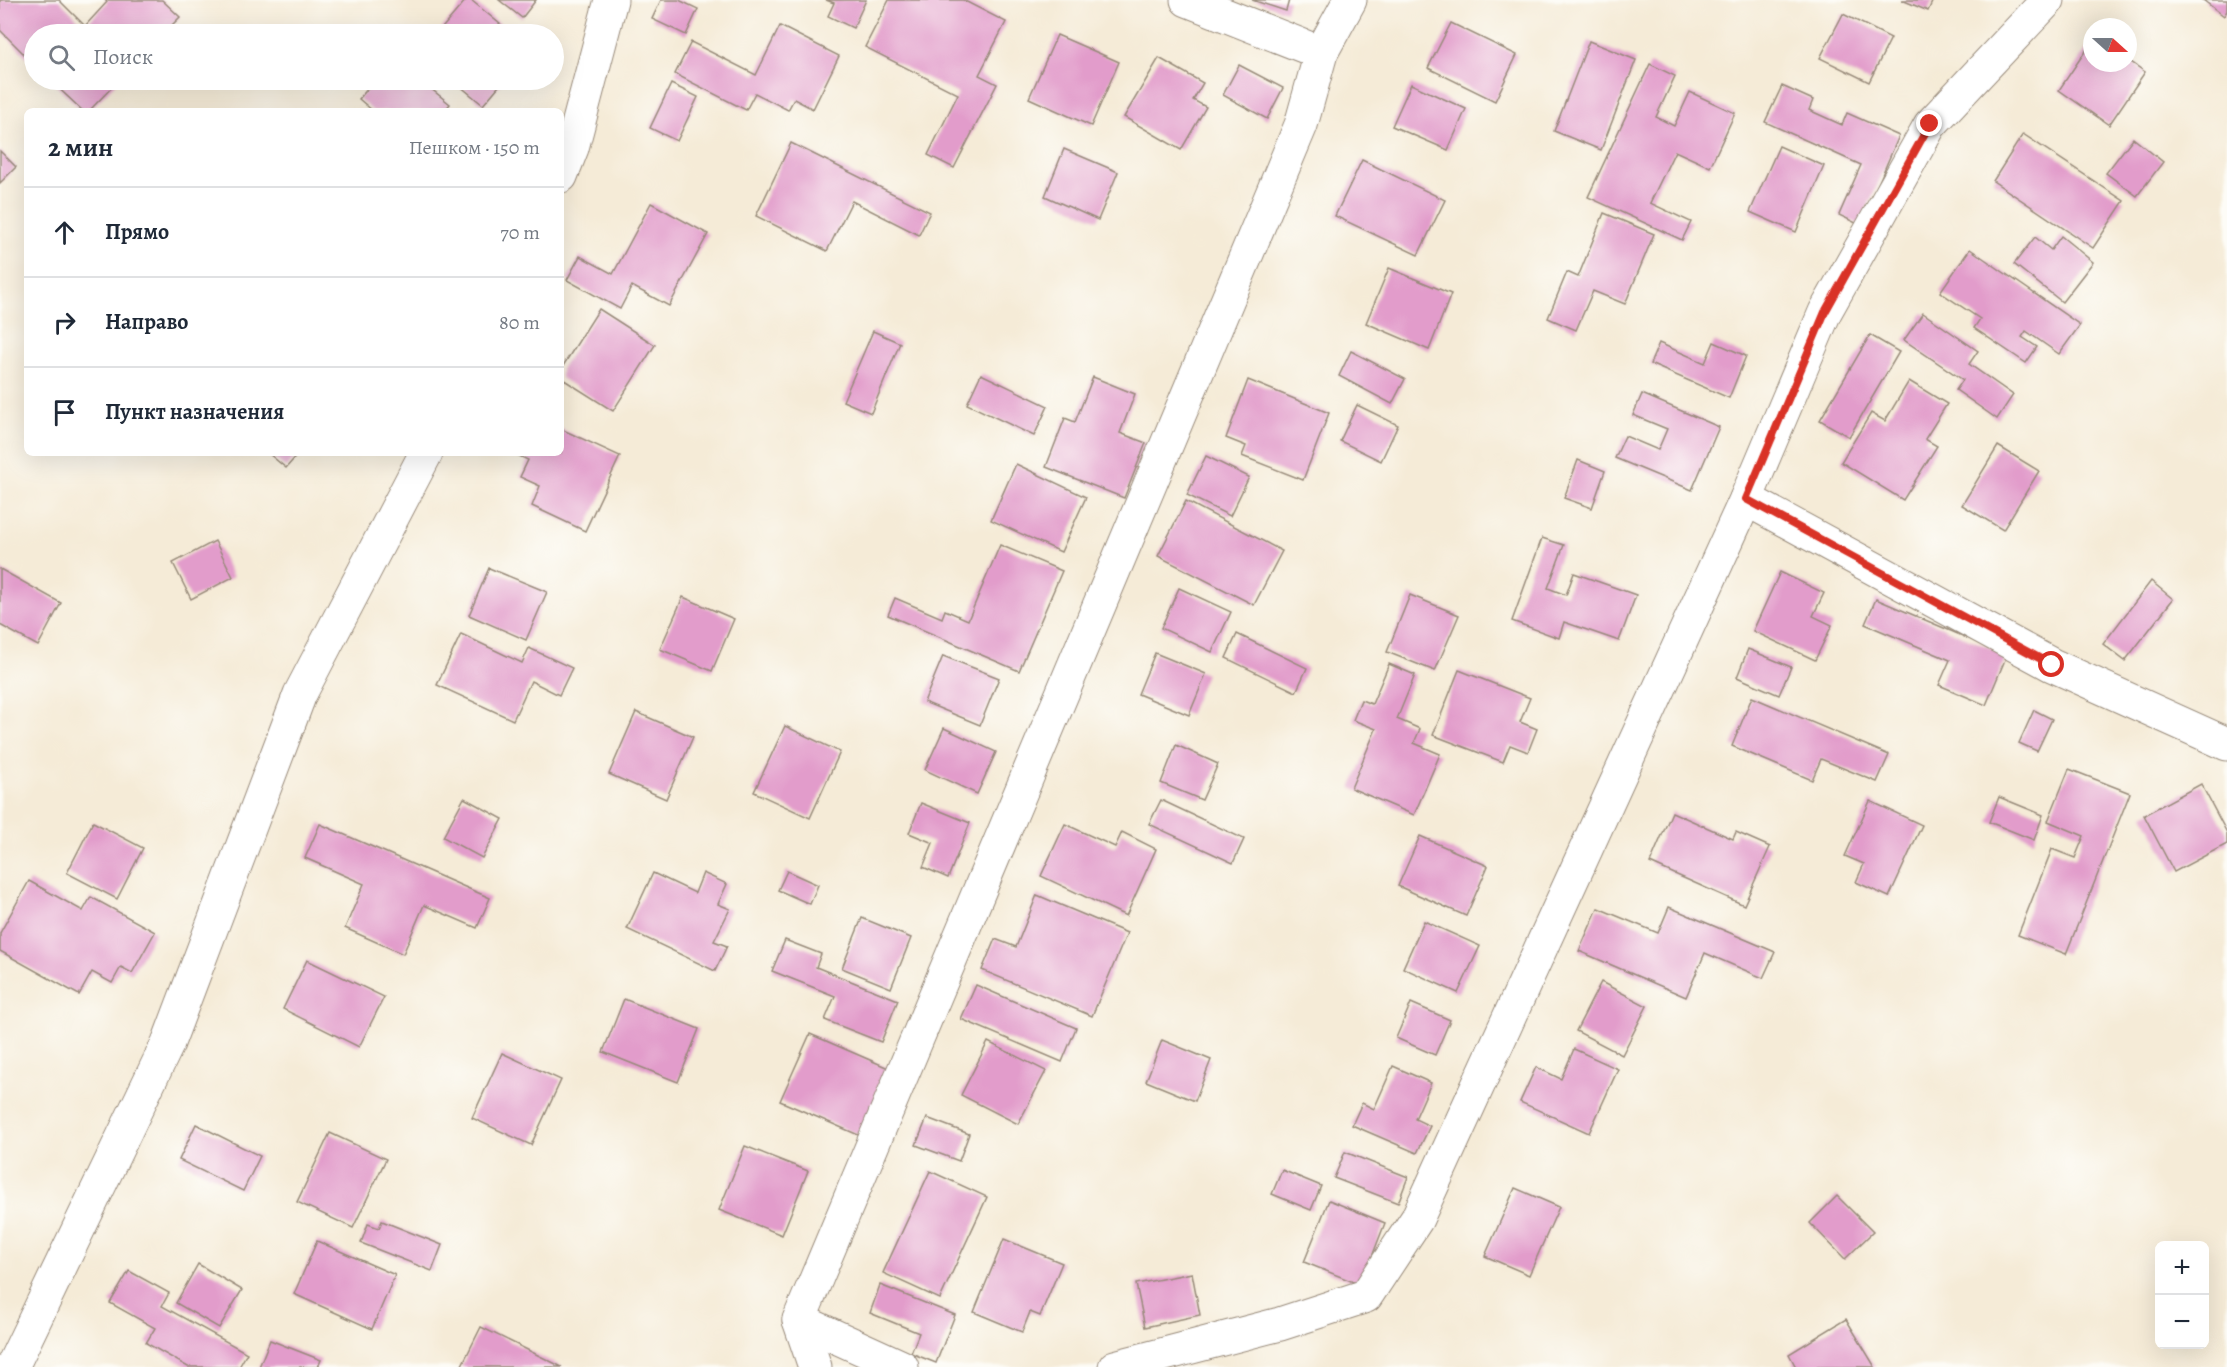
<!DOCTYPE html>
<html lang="ru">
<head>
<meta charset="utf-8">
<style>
  :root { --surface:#fff; --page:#f2f2f3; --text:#1f2937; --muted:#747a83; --line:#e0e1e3 }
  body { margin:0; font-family:Alegreya,serif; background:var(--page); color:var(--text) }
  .controls { position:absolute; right:18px; bottom:18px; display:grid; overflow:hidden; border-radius:9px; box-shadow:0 6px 24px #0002 }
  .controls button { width:54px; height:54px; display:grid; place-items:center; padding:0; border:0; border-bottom:2px solid var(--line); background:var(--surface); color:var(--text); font:30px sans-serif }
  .compass { position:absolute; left:2083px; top:18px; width:54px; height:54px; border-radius:50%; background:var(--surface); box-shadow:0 6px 24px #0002; rotate:111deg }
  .stop { position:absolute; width:18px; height:18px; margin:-14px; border:4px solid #d93025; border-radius:50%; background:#fff }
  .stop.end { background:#d93025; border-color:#fff; box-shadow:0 2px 6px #0008 }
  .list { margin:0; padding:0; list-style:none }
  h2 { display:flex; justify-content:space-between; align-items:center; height:78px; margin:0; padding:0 24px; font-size:26px }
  h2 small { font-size:20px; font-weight:400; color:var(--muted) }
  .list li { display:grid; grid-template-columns:39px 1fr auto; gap:18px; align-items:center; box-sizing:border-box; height:90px; padding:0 24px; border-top:2px solid var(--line) }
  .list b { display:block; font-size:22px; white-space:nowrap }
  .list em { font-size:20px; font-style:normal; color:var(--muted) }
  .icon { flex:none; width:33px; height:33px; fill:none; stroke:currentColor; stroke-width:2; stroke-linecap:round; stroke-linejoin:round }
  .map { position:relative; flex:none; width:2227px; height:1367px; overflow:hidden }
  .search { position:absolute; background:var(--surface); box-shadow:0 6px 24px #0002; left:24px; top:24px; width:540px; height:66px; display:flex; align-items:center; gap:15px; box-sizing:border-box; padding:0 21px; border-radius:33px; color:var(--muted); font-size:22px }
  .panel { position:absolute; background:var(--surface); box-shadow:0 6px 24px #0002; left:24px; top:108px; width:540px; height:348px; border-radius:9px }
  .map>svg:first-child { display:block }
  .building { fill:#e29ccb }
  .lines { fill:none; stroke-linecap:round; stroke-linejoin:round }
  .street-casing { stroke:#988a7a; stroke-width:35 }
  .street { stroke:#fff; stroke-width:33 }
  .route { stroke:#d93025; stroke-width:8 }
</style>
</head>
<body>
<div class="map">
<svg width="2227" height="1367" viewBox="0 0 2227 1367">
  <rect width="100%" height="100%" fill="#fdfcf7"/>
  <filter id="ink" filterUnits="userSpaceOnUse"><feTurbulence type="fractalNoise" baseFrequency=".0167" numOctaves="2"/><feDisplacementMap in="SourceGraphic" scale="12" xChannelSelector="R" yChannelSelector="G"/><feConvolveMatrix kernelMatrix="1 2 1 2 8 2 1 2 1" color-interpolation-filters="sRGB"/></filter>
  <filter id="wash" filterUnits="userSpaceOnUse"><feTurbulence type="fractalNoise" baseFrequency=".008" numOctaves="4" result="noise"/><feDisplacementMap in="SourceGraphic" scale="24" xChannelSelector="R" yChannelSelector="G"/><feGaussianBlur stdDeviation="1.35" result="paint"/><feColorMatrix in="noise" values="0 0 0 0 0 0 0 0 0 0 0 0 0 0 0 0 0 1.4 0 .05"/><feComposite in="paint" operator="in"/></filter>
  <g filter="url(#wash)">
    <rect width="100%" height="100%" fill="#f5ebd7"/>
    <g id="blocks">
      <!-- building -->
      <g class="building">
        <path d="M0 0H59L85 26 107 2 105 0H162L180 17 163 34H34V64L0 30Z"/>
        <path d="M466 0H471L512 34H437Z"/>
        <path d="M499 0H536L522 18Z"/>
        <path d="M661 0H679L698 9 686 35 652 19Z"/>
        <path d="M826 0H866L853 28 828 16 834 3Z"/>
        <path d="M889 0H963L1006 22 979 75 997 84 954 168 928 155 958 94 865 47Z"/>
        <path d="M1252 0H1289L1286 11Z"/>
        <path d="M1902 0H1933L1928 11Z"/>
        <path d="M2203 0H2227V11L2224 16Z"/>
        <path d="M1843 14 1891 38 1869 82 1820 58Z"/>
        <path d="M1451 23 1517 55 1495 101 1428 68Z"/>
        <path d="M780 26 839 56 813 109 794 99 788 110 755 93 746 110 675 74 691 42 756 75Z"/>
        <path d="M1057 35 1119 62 1091 126 1029 98Z"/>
        <path d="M1589 41 1636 60 1601 150 1554 131Z"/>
        <path d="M2092 41V63H2128V60L2145 72 2109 125 2059 90Z"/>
        <path d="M1159 58 1203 83 1193 100 1206 107 1181 150 1124 117Z"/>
        <path d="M1650 64 1675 76 1656 117 1674 126 1690 92 1735 113 1710 167 1675 151 1650 203 1691 222 1682 240 1588 197Z"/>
        <path d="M1239 65 1283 88 1267 119 1223 95Z"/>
        <path d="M50 80H119L89 111H83Z"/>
        <path d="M375 80H420L450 104 444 111H373L359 99Z"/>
        <path d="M453 80H504L483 105Z"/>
        <path d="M671 84 698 97 677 141 650 128Z"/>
        <path d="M1411 84 1466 109 1448 150 1392 126Z"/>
        <path d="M1782 86 1813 100 1809 110 1842 125 1847 113 1899 136 1860 225 1839 215 1861 165 1765 122Z"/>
        <path d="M2023 134 2124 201 2093 248 1993 181Z"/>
        <path d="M2133 138 2163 162 2137 196 2106 173Z"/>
        <path d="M791 143 930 212 919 235 852 201 827 251 756 216Z"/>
        <path d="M1779 146 1824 166 1796 232 1750 212Z"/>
        <path d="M1064 149 1118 172 1098 220 1045 196Z"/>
        <path d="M0 151 16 167 0 183Z"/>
        <path d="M1362 160 1445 200 1418 255 1335 216Z"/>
        <path d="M651 203 708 234 669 306 632 286 620 309 567 280 580 256 613 274Z"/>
        <path d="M1604 213 1654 234 1625 304 1593 291 1576 330 1548 318 1567 272 1578 277Z"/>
        <path d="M2061 236 2093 262 2062 302 2014 264 2035 237 2051 250Z"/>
        <path d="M1970 249 2080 325 2059 354 2026 331 2022 337 2037 347 2026 363 1974 328 1980 319 1940 292Z"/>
        <path d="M1389 268 1451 294 1429 350 1366 323Z"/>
        <path d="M599 309 655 345 613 411 561 378V369Z"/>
        <path d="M1923 313 1978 351 1969 364 2013 395 1997 419 1956 390 1963 380 1904 340Z"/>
        <path d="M873 331 900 343 871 413 843 401Z"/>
        <path d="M1870 335 1899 352 1849 437 1820 420Z"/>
        <path d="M1714 342 1746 356 1729 398 1650 364 1659 343 1705 363Z"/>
        <path d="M1351 351 1405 379 1392 404 1339 376Z"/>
        <path d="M981 374 1048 406 1034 436 967 404Z"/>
        <path d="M1093 377 1135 394 1120 433 1146 443 1124 498 1046 467 1065 418 1075 422Z"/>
        <path d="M1248 380 1329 413 1303 480 1242 456 1246 446 1226 438Z"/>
        <path d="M1909 381 1947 404 1925 439 1937 446 1903 500 1841 462 1871 413 1885 421Z"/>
        <path d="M1642 394 1719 427 1692 490 1615 458 1625 436 1658 450 1667 429 1633 415Z"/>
        <path d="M1357 405 1398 425 1381 461 1340 441Z"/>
        <path d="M561 429 620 456 585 531 532 506 540 486 520 477 528 460 513 453H561Z"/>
        <path d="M1998 446 2039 471 2003 530 1962 505Z"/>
        <path d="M268 453H299L286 468Z"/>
        <path d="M1206 456 1249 477 1230 516 1187 495Z"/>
        <path d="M1578 460 1605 471 1592 508 1564 498Z"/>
        <path d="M1016 464 1086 497 1061 552 991 520Z"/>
        <path d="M1186 501 1282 551 1254 605 1158 556Z"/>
        <path d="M1542 538 1564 545 1548 588 1566 595 1574 573 1636 595 1619 641 1564 622 1559 638 1512 621Z"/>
        <path d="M215 541 233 577 191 599 173 563Z"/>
        <path d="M1000 545 1062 571 1019 671 888 615 895 598 942 618 945 610 968 620Z"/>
        <path d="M489 568 547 592 526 640 469 615Z"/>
        <path d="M0 569 61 603 38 646 0 625Z"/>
        <path d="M1780 572 1824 593 1813 616 1832 625 1815 660 1753 631Z"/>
        <path d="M2151 581 2173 599 2125 661 2103 644Z"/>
        <path d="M1179 588 1231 612 1212 652 1161 628Z"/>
        <path d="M1410 595 1459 615 1435 671 1387 652Z"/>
        <path d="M683 597 734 619 712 671 660 649Z"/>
        <path d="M1876 599 2007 655 1986 705 1939 685 1950 660 1865 624Z"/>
        <path d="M461 634 522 663 529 648 572 668 559 695 531 681 513 720 437 685Z"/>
        <path d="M1237 634 1307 668 1296 692 1226 658Z"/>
        <path d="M1748 649 1791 667 1779 695 1737 677Z"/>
        <path d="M1155 653 1206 674 1189 715 1138 694Z"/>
        <path d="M943 656 999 678 980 725 924 702Z"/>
        <path d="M1389 664 1415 675 1397 719 1420 729 1414 743 1440 754 1414 815 1351 788 1376 729 1353 720 1361 700 1372 704Z"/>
        <path d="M1459 670 1530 698 1520 722 1537 729 1528 752 1510 745 1503 762 1433 735Z"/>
        <path d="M1752 697 1889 755 1877 782 1821 759 1812 780 1732 746Z"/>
        <path d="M2034 710 2052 719 2037 751 2019 743Z"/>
        <path d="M636 712 693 737 666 799 609 774Z"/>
        <path d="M785 726 840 752 810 818 754 792Z"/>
        <path d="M944 728 996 752 977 794 925 770Z"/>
        <path d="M1176 745 1218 764 1202 800 1161 783Z"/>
        <path d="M2069 769 2130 793 2066 954 2018 935 2052 849 2075 858 2084 836 2048 821Z"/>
        <path d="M2201 784 2227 833V844L2174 872 2144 815Z"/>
        <path d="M1999 797 2043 815 2034 840 1989 822Z"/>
        <path d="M464 798 503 819 482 858 443 837Z"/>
        <path d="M1161 800 1244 839 1233 863 1149 824Z"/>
        <path d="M1870 801 1922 825 1889 897 1856 882 1864 864 1845 856Z"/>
        <path d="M921 803 970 823 948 878 923 867 933 843 909 833Z"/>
        <path d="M1672 812 1733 839 1736 832 1770 847 1744 905 1650 863Z"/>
        <path d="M93 822 143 848 117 899 67 873Z"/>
        <path d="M320 824 490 898 477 928 424 905 403 954 345 928 364 884 305 858Z"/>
        <path d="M1065 824 1115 847 1122 832 1156 849 1126 916 1041 876Z"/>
        <path d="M1420 836 1488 866 1466 916 1398 886Z"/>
        <path d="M787 871 818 885 810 904 778 890Z"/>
        <path d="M653 873 695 893 703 873 727 884 718 904 730 909 714 941 727 946 715 971 627 929Z"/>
        <path d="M29 881 83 911 91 897 155 932 132 973 121 967 112 983 92 972 79 995 0 951V933Z"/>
        <path d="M1037 895 1127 933 1092 1016 982 970 995 939 1016 947Z"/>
        <path d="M1669 907 1775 952 1763 978 1705 953 1686 997 1579 951 1598 908 1658 933Z"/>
        <path d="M862 918 911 938 891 988 842 968Z"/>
        <path d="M1424 921 1480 946 1458 993 1403 968Z"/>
        <path d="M785 940 821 954 816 967 898 1000 881 1042 825 1020 835 996 772 971Z"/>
        <path d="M307 960 384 997 359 1047 283 1009Z"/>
        <path d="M1601 982 1647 1006 1622 1055 1576 1031Z"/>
        <path d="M976 985 1076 1028 1062 1062 961 1019Z"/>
        <path d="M624 999 699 1029 678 1082 603 1052Z"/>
        <path d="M1411 1003 1450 1020 1435 1055 1396 1038Z"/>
        <path d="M810 1034 893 1070 863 1137 780 1101Z"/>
        <path d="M1162 1040 1211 1060 1195 1101 1146 1081Z"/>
        <path d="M988 1042 1046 1071 1018 1124 961 1095Z"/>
        <path d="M1574 1049 1618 1069 1589 1133 1520 1102 1536 1067 1561 1079Z"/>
        <path d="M502 1053 561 1080 531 1145 472 1118Z"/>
        <path d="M1393 1066 1431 1083 1415 1119 1430 1126 1417 1153 1352 1125 1362 1103 1374 1109Z"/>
        <path d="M927 1118 969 1134 959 1161 916 1145Z"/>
        <path d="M196 1124 260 1156 243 1191 179 1160Z"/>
        <path d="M330 1133 386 1159 353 1228 297 1202Z"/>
        <path d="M745 1146 808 1171 782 1235 719 1210Z"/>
        <path d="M1345 1152 1408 1177 1398 1203 1334 1178Z"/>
        <path d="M1282 1170 1321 1186 1311 1210 1272 1194Z"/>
        <path d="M930 1171 987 1197 940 1299 883 1273Z"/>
        <path d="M1515 1188 1559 1207 1529 1275 1485 1256Z"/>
        <path d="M1837 1196 1873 1232 1845 1259 1810 1223Z"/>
        <path d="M1329 1200 1385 1223 1361 1285 1304 1262Z"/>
        <path d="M382 1221 442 1245 432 1271 361 1243 368 1224 379 1228Z"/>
        <path d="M1004 1239 1062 1263 1040 1316 1030 1312 1022 1332 974 1312Z"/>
        <path d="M317 1241 395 1275 372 1329 294 1294Z"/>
        <path d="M198 1264 242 1290 219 1328 176 1303Z"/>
        <path d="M129 1271 169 1293 162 1306 247 1353 239 1367H188L146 1343 155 1328 110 1303Z"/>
        <path d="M1192 1273 1200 1315 1145 1327 1136 1284Z"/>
        <path d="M880 1285 955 1315 936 1363 911 1353 919 1333 870 1313Z"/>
        <path d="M1846 1319 1875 1367H1796L1789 1354Z"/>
        <path d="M481 1327 562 1367H461Z"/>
        <path d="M270 1340 321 1360 318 1367H259Z"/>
      </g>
    </g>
  </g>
  <g filter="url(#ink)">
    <use href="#blocks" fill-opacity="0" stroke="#988a7a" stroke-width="1.5"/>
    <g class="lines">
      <defs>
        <g id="street">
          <path d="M1187 0 1321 53"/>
          <path d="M561 176 572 148 611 0"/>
          <path d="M1746 499 2052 665 2227 744"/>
          <path d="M799 1320 902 1367"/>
          <path d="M12 1367 168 1043 300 694 426 453"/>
          <path d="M815 1367 799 1320 1301 125 1321 53 1350 0"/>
          <path d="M1115 1367 1280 1324 1366 1296 1417 1219 1746 499 1825 312 1930 125 2048 0"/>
        </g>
      </defs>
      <!-- street casing -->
      <use href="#street" class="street-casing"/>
      <!-- street -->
      <use href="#street" class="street"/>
    </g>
  </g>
  <g class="lines" filter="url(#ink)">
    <!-- route -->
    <path class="route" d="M1930 124 1825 312 1746 499 2052 665"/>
  </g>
</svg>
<div class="controls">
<button>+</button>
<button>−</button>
</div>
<svg class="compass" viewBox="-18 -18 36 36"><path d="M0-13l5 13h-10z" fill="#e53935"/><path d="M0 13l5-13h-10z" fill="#747a83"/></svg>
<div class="stop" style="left:2052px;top:665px"></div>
<div class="stop end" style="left:1930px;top:124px"></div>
<div class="search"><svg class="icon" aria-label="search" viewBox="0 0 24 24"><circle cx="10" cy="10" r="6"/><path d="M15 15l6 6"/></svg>Поиск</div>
<section class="panel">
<h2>2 мин<small>Пешком · 150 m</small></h2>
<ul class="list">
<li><svg class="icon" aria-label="ahead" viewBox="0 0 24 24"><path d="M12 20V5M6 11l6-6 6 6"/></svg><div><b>Прямо</b></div><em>70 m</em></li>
<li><svg class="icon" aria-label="right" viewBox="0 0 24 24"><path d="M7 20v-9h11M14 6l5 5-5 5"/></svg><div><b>Направо</b></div><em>80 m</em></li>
<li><svg class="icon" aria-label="arrive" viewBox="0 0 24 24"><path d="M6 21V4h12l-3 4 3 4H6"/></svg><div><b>Пункт назначения</b></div></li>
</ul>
</section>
</div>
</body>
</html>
